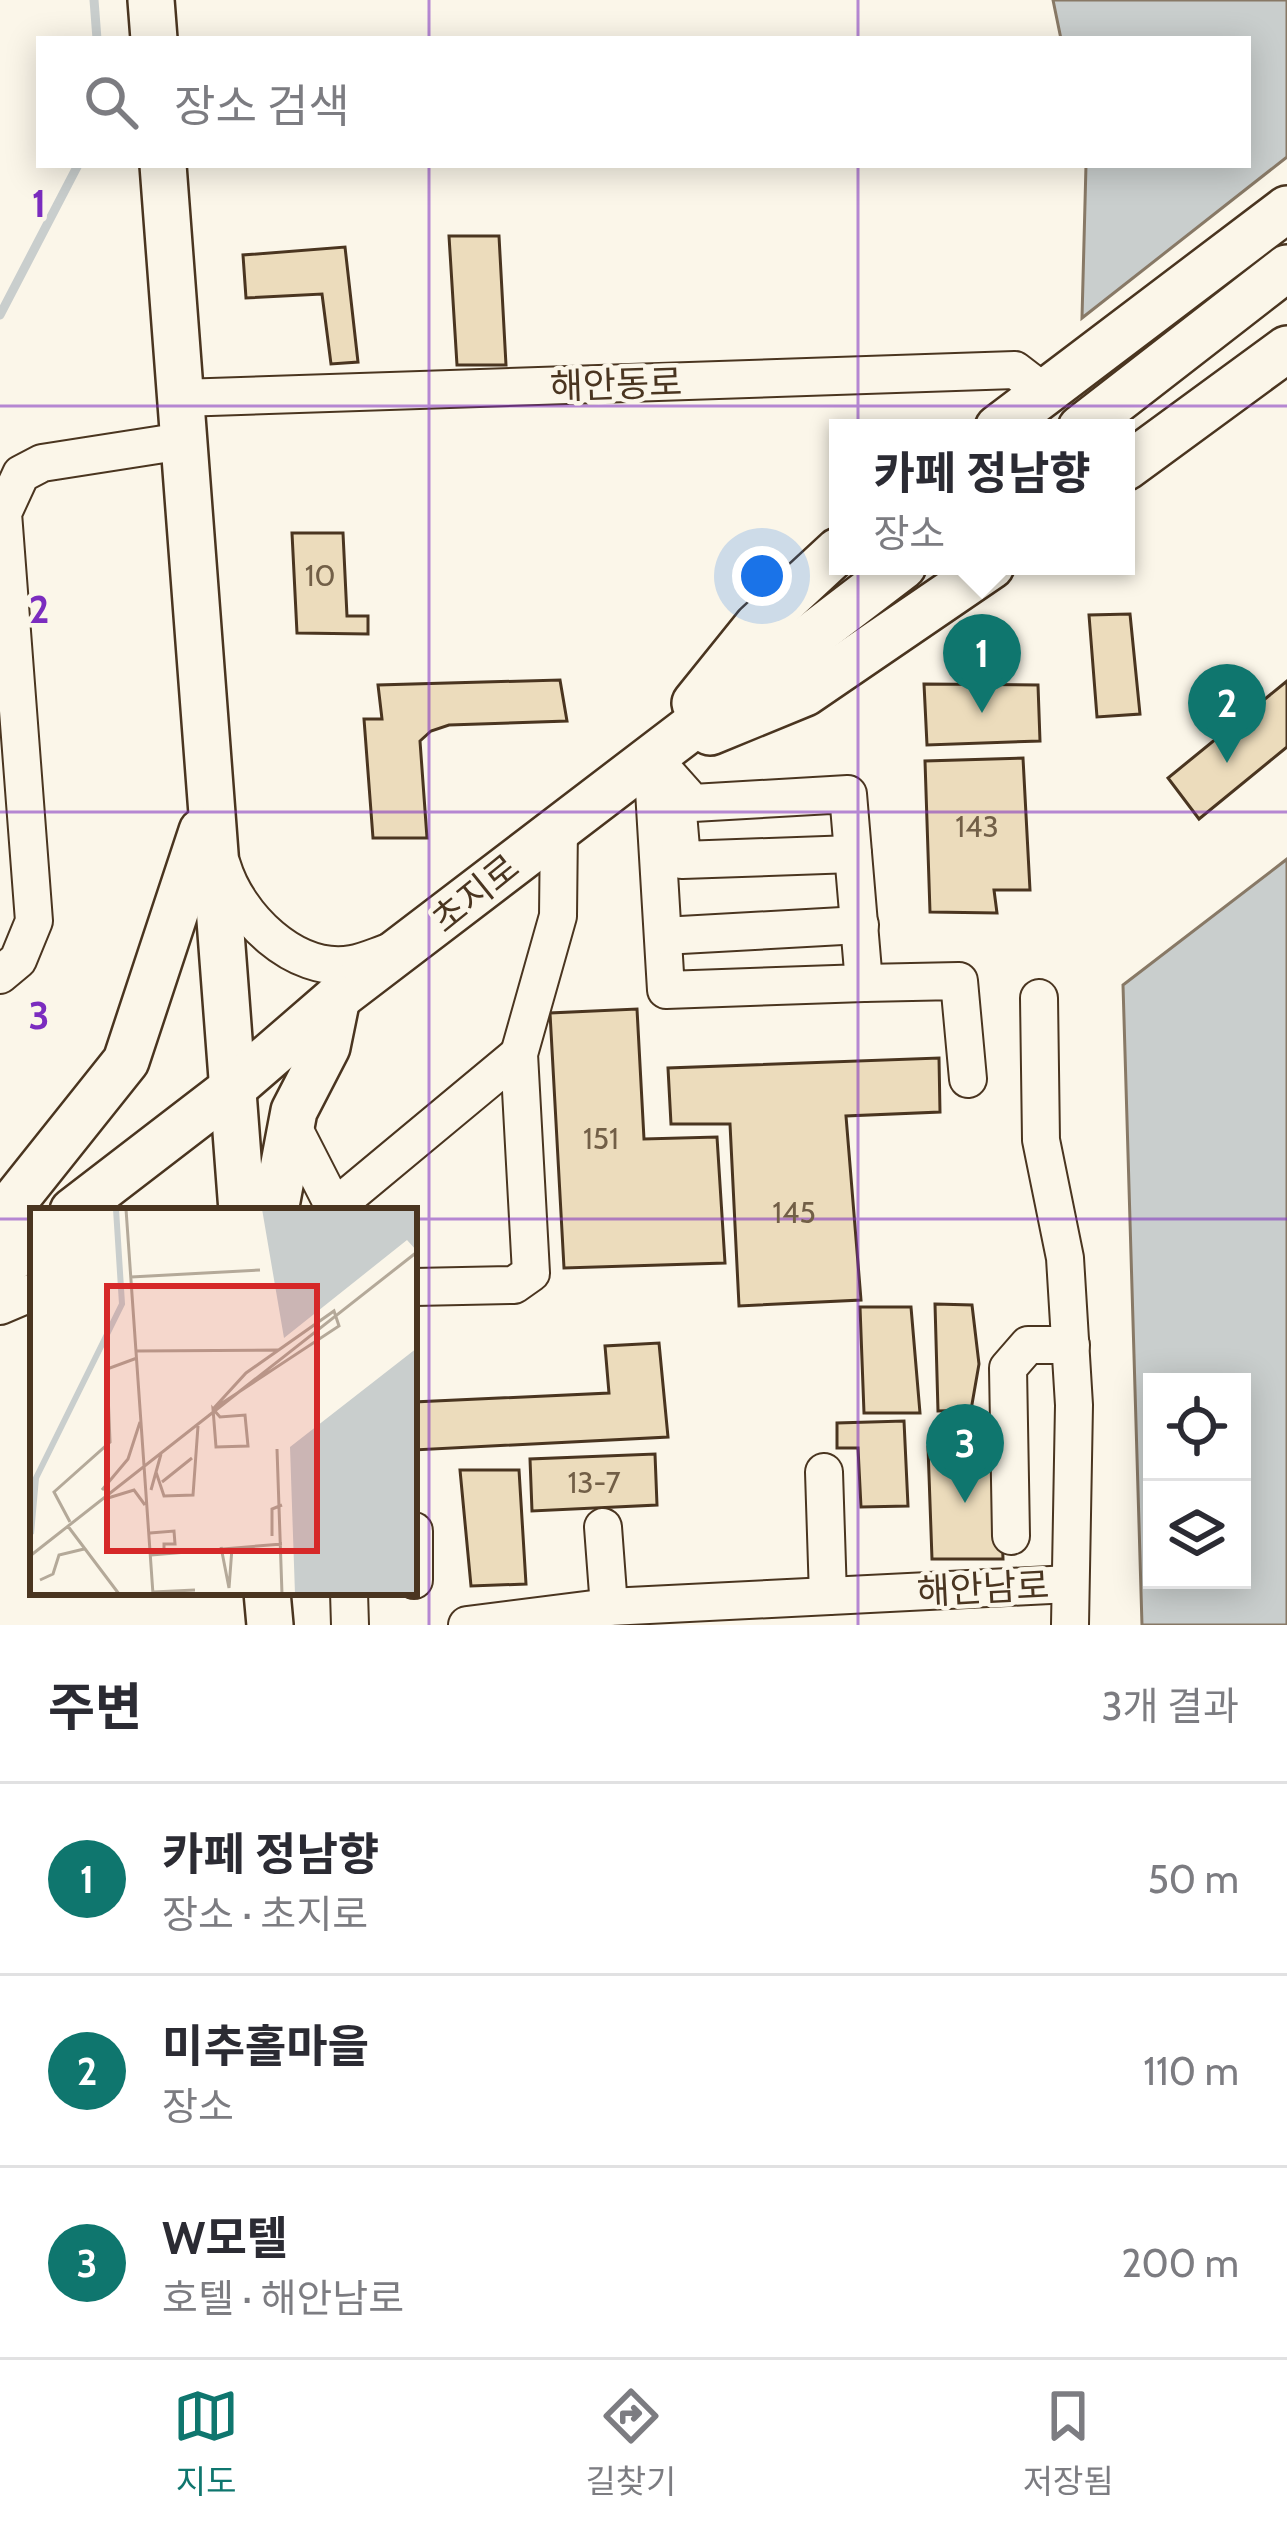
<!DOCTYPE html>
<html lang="ko">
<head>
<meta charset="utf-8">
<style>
  :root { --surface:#fff; --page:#f2f2f3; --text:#2b2b33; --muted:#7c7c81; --line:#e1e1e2; --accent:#0f766e }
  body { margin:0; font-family:Cabin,"Noto Sans KR",sans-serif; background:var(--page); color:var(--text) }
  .controls { position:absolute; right:36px; bottom:36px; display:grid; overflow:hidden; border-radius:0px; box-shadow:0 6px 30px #0003 }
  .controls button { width:108px; height:108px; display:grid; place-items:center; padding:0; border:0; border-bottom:3px solid var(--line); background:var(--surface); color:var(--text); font:60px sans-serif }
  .you { position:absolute; left:762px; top:576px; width:42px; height:42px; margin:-30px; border:9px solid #fff; border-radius:50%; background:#1a73e8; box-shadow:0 0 0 18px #1a73e833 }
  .badge { display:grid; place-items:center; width:78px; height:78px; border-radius:50%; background:var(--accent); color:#fff; font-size:39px; font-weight:700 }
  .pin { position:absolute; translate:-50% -99px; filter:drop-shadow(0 3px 6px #0008) }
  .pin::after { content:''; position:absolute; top:63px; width:42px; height:36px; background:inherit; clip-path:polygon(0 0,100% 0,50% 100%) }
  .popup { position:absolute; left:829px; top:419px; width:306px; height:156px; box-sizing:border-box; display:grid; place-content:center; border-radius:0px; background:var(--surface); filter:drop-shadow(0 3px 9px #0005); font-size:39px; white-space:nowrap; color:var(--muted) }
  .popup b { font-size:45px; color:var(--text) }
  .popup::after { content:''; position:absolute; left:50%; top:100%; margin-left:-24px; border:24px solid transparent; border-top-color:var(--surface) }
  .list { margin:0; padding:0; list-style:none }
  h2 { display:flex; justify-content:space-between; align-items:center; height:156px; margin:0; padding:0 48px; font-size:51px }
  h2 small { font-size:39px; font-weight:400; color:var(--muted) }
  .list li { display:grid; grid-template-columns:78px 1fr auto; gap:36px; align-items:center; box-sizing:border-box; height:192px; padding:0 48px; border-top:3px solid var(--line) }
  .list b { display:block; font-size:45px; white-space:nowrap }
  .list p { margin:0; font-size:39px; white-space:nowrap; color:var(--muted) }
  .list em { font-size:39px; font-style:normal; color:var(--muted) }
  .icon { flex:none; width:66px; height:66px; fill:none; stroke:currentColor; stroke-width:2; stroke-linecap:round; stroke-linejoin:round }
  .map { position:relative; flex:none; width:1287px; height:1625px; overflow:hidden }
  .search { position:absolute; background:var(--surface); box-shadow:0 6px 30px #0003; left:36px; right:36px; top:36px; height:132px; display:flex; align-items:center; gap:30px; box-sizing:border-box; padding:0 42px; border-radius:0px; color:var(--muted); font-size:45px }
  .sheet { height:732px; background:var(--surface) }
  nav { display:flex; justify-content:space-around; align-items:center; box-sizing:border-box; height:168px; border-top:3px solid var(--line); background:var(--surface); font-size:33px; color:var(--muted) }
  nav a { display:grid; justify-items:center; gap:6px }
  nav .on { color:var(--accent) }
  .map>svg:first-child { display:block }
  .water { fill:#c9cecd; stroke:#887966; stroke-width:3; fill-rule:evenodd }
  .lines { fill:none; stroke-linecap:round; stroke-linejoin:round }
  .stream { stroke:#c9cecd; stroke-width:9 }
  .building { fill:#ecdcbc; stroke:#4a3520; stroke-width:3 }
  .minor-casing { stroke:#4a3520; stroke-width:40 }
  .major-casing { stroke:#4a3520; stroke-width:50 }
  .minor { stroke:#fbf6e9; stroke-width:36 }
  .major { stroke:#fbf6e9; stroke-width:45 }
  .grid { fill:none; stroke:#7b2cbf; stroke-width:3; stroke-opacity:0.55 }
  .labels { text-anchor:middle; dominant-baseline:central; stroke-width:9; stroke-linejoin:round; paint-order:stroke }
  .number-label { font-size:30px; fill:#725f47 }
  .street-label { font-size:36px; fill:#4a3520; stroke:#fbf6e9 }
  .inset-river { fill:none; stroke:#c9cecd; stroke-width:6 }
  .inset-road { fill:none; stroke:#b4a999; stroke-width:3 }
  .view { fill:#d62828; fill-opacity:0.15; stroke:#d62828; stroke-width:6 }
  .inset-edge { fill:none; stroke:#4a3520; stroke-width:6 }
  .grid-label { font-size:39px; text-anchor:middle; font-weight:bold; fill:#7b2cbf; stroke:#fbf6e9; stroke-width:9; stroke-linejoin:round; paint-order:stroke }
</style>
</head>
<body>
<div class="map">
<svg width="1287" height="1625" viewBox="0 0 1287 1625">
  <rect width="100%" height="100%" fill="#fbf6e9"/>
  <!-- water -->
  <g class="water">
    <path d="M1053 0H1287V157L1082 318 1086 165H1248V39H1061Z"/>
    <path d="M1287 859V1625H1142L1123 985ZM1152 1382H1242V1580H1152Z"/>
  </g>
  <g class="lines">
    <!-- stream -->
    <g class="stream">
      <path d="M94 0 97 39"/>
      <path d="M0 315 78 165"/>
    </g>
  </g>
  <!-- building -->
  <g class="building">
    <path d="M449 236H499L506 365H457Z"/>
    <path d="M345 247 358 362 331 364 322 294 246 298 243 255Z"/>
    <path d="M292 533H343L347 616H368V634L297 633Z"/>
    <path d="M1130 614 1140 714 1097 717 1089 615Z"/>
    <path d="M560 680 567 721 449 725 431 731 420 741 427 838H373L364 719H382L378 685Z"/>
    <path d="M1287 681V747L1199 819 1168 778Z"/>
    <path d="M924 684 1038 685 1040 741 927 745Z"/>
    <path d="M1023 758 1030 890H994L997 913 930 912 925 761Z"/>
    <path d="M637 1009 644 1139 717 1137 725 1263 564 1268 550 1013Z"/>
    <path d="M939 1058 940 1112 846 1116 861 1300 739 1306 730 1124H671L668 1068Z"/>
    <path d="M935 1304 972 1305 979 1364 971 1410 938 1411Z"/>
    <path d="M860 1307H911L920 1413H864Z"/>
    <path d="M659 1343 668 1437 414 1450V1402L609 1393 605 1346Z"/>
    <path d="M904 1421 908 1506 861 1507 858 1448H837V1423Z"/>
    <path d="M999 1446 1003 1559H932L928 1447Z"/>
    <path d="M655 1454 657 1505 532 1511 530 1459Z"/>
    <path d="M460 1470H519L526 1584 471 1586Z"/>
  </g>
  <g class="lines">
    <defs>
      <g id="minor">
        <path d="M180 398 1015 370 1045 393"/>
        <path d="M652 757 693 803 848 794 864 983 666 990Z"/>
        <path d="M678 813 682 860 853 854"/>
        <path d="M222 865C237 916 294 974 352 964 364 962 377 956 389 952"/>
        <path d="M663 936 860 925"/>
        <path d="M0 975 18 960 34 921 3 513 21 474 42 463 183 441"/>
        <path d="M864 983 959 981 968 1079"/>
        <path d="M1039 998 1041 1140 1065 1258 1074 1405 1070 1625"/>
        <path d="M291 1123 336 1211"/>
        <path d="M335 1207 519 1054"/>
        <path d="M414 1287 514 1285 531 1273 519 1054 558 916 559 825"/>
        <path d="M0 1306 33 1292"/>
        <path d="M824 1472 828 1596"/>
        <path d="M603 1527 609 1607"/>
        <path d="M414 1531V1580"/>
        <path d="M1011 1536 1008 1368 1028 1345H1071"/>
        <path d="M349 1592 350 1625"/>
        <path d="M467 1625 609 1607 1070 1584"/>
      </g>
      <g id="major">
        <path d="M151 0 154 39"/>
        <path d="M163 165 242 1211"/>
        <path d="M998 428 1287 209"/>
        <path d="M1081 428 1287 268"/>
        <path d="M1126 467 1287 349"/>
        <path d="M695 703 757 626 838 551"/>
        <path d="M710 732 805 693 991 566"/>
        <path d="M73 1211 233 1088 337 998 903 566"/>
        <path d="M275 1211 294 1111 327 1047 337 998"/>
        <path d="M0 1219 126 1061 202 831"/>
        <path d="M0 1267 33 1242"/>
        <path d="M267 1592 270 1625"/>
      </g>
    </defs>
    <!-- minor casing -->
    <use href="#minor" class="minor-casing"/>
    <!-- major casing -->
    <use href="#major" class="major-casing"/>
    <!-- minor -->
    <use href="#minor" class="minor"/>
    <!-- major -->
    <use href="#major" class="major"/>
  </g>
  <!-- grid -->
  <path class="grid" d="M429 0V39M858 0V39M429 165V1625M858 165V1625M0 406H1287M0 812H1287M0 1219H33M414 1219H1287"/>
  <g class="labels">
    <!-- number labels -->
    <g class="number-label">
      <text x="320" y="575">10</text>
      <text x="977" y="826">143</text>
      <text x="601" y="1138">151</text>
      <text x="794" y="1212">145</text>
      <text x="594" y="1482">13-7</text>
    </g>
    <!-- street labels -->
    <g class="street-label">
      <text transform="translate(616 384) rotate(-2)">해안동로</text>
      <text transform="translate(475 893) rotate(-39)">초지로</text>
      <text transform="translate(983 1588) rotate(-3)">해안남로</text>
    </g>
  </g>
  <!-- overview -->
  <g transform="translate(30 1208)">
    <rect width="387" height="387" fill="#fbf6e9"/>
    <path d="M232 1H387V43L377 32 254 130ZM387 140V386H265L260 239Z" fill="#c9cecd"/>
    <path class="inset-river" d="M1 326 6 270 92 96 86 1"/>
    <path class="inset-road" d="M96 1 123 386M101 69 230 62M304 103 309 118 183 201 216 165ZM106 143 248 142M183 201 190 209 215 207 218 238 186 239ZM247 241 252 386M126 264 134 288 163 287 168 218M132 274 162 250M72 282 98 251 110 214M121 282 131 246M78 290 104 282 115 297M40 314 24 284 80 234 77 161 107 150M37 317 89 386M120 325 144 323 145 336H134V344M242 328V301L252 297M191 339 199 380 202 340M121 347 252 336M0 348 387 44M10 372 23 366 29 347 54 341M123 384 165 382"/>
    <path class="view" d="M77 78H287V343H77Z"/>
    <rect width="387" height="387" class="inset-edge"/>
  </g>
  <g class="grid-label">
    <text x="39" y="217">1</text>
    <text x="39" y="623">2</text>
    <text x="39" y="1029">3</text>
  </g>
</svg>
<div class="controls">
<button><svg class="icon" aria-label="locate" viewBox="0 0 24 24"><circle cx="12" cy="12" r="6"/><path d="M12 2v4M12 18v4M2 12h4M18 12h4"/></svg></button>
<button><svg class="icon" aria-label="layers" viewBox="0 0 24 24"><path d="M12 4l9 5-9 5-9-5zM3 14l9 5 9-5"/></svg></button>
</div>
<div class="you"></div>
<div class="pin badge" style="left:982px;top:713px">1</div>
<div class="popup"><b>카페 정남향</b>장소</div>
<div class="pin badge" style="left:1227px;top:763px">2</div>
<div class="pin badge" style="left:965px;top:1503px">3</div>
<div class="search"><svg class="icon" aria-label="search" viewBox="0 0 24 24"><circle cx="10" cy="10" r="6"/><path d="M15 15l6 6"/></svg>장소 검색</div>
</div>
<section class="sheet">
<h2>주변<small>3개 결과</small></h2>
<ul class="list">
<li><span class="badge">1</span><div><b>카페 정남향</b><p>장소 · 초지로</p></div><em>50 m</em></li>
<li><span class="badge">2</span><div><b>미추홀마을</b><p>장소</p></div><em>110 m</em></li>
<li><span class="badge">3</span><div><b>W모텔</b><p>호텔 · 해안남로</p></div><em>200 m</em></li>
</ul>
</section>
<nav>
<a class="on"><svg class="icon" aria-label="map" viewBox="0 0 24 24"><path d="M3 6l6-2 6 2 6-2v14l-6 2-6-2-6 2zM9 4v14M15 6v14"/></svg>지도</a>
<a><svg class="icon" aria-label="directions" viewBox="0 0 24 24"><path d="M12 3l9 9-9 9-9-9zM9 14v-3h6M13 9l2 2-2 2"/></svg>길찾기</a>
<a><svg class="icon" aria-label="saved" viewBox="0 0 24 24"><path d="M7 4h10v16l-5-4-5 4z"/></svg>저장됨</a>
</nav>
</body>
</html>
